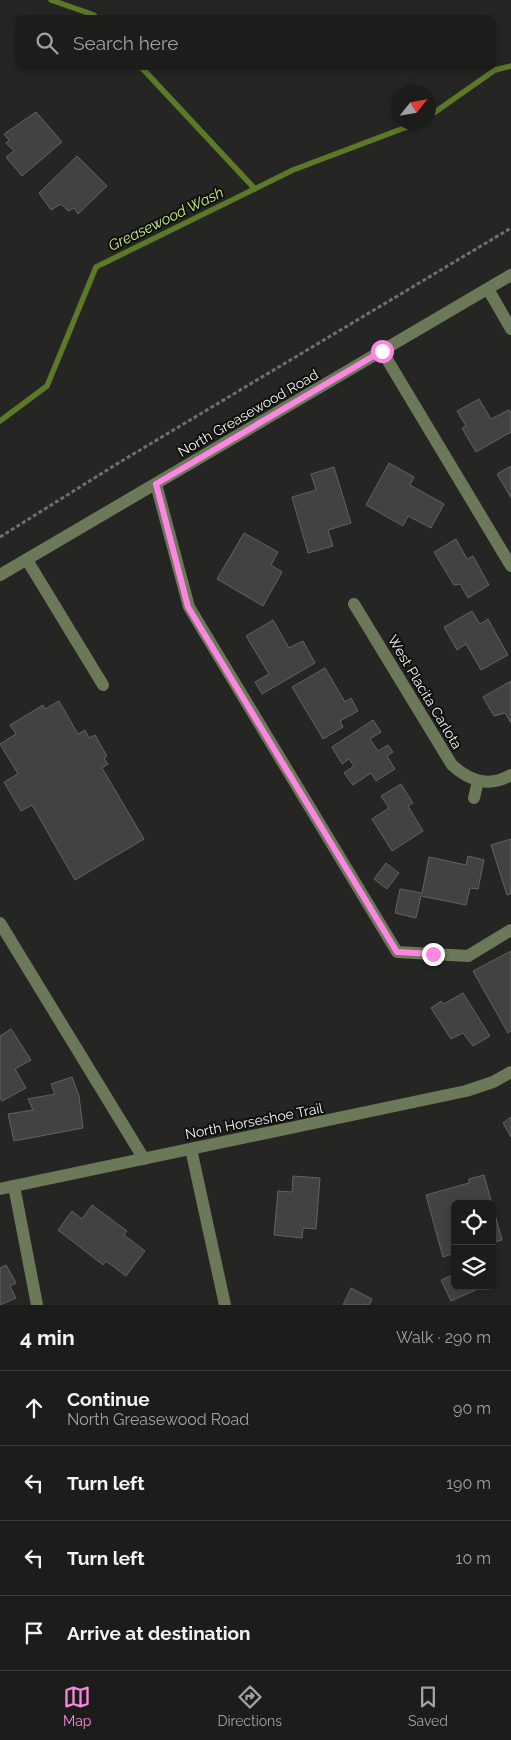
<!DOCTYPE html>
<html lang="en">
<head>
<meta charset="utf-8">
<style>
  :root { --surface:#1c1c1a; --page:#292927; --text:#f1f3f6; --muted:#a0a1a2; --line:#3a3a39; --accent:#fd86e2 }
  body { margin:0; font-family:Raleway,sans-serif; background:var(--page); color:var(--text) }
  .controls { position:absolute; right:15px; bottom:15px; display:grid; overflow:hidden; border-radius:8px; box-shadow:0 2px 8px #0003 }
  .controls button { width:45px; height:45px; display:grid; place-items:center; padding:0; border:0; border-bottom:1px solid var(--line); background:var(--surface); color:var(--text); font:25px sans-serif }
  .compass { position:absolute; left:391px; top:85px; width:45px; height:45px; border-radius:50%; background:var(--surface); box-shadow:0 2px 8px #0003; rotate:59deg }
  .stop { position:absolute; width:15px; height:15px; margin:-11px; border:4px solid #fd86e2; border-radius:50%; background:#fff }
  .stop.end { background:#fd86e2; border-color:#fff; box-shadow:0 1px 5px #0008 }
  .list { margin:0; padding:0; list-style:none }
  h2 { display:flex; justify-content:space-between; align-items:center; height:65px; margin:0; padding:0 20px; font-size:21px }
  h2 small { font-size:16px; font-weight:400; color:var(--muted) }
  .list li { display:grid; grid-template-columns:32px 1fr auto; gap:15px; align-items:center; box-sizing:border-box; height:75px; padding:0 20px; border-top:1px solid var(--line) }
  .list b { display:block; font-size:19px; white-space:nowrap }
  .list p { margin:0; font-size:16px; white-space:nowrap; color:var(--muted) }
  .list em { font-size:16px; font-style:normal; color:var(--muted) }
  .icon { flex:none; width:28px; height:28px; fill:none; stroke:currentColor; stroke-width:2; stroke-linecap:round; stroke-linejoin:round }
  .map { position:relative; flex:none; width:511px; height:1305px; overflow:hidden }
  .search { position:absolute; background:var(--surface); box-shadow:0 2px 8px #0003; left:15px; right:15px; top:15px; height:55px; display:flex; align-items:center; gap:12px; box-sizing:border-box; padding:0 18px; border-radius:8px; color:var(--muted); font-size:19px }
  .sheet { height:365px; background:var(--surface) }
  nav { display:flex; justify-content:space-around; align-items:center; box-sizing:border-box; height:70px; border-top:1px solid var(--line); background:var(--surface); font-size:14px; color:var(--muted) }
  nav a { display:grid; justify-items:center; gap:2px }
  nav .on { color:var(--accent) }
  .map>svg:first-child { display:block }
  .lines { fill:none; stroke-linecap:round; stroke-linejoin:round }
  .stream { stroke:#5c7928; stroke-width:5.5 }
  .building { fill:#424340; stroke:#626360 }
  .path { stroke:#6f706d; stroke-width:3; stroke-dasharray:4 2.5; stroke-linecap:butt }
  .minor { stroke:#6b7958; stroke-width:12 }
  .route { stroke:#fd86e2; stroke-width:6 }
  .labels { text-anchor:middle; dominant-baseline:central; stroke-width:4; stroke-linejoin:round; paint-order:stroke }
  .street-label { font-size:14px; fill:#f3f4f2; stroke:#0e0f0d }
  .water-label { font-size:15px; font-style:italic; fill:#c5ef83; stroke:#0e0f0d }
</style>
</head>
<body>
<div class="map">
<svg width="511" height="1305" viewBox="0 0 511 1305">
  <rect width="100%" height="100%" fill="#252623"/>
  <g class="lines">
    <!-- stream -->
    <g class="stream">
      <path d="M51 0 94 15 96 18"/>
      <path d="M142 68 255 189"/>
      <path d="M428 117 495 70 511 66"/>
      <path d="M0 421 47 386 96 267 293 170 420 122"/>
    </g>
  </g>
  <!-- building -->
  <g class="building">
    <path d="M36 112 62 142 22 176 6 157 14 151 6 143 9 140 4 134Z"/>
    <path d="M77 156 107 186 78 214 74 208 68 211 61 204 51 210 39 193Z"/>
    <path d="M479 399 491 419 509 410 511 414V432L476 452 462 428 466 426 457 411Z"/>
    <path d="M389 463 414 477 410 485 444 504 431 528 408 516 403 526 366 505Z"/>
    <path d="M511 466V498L497 474Z"/>
    <path d="M334 467 351 523 328 530 333 546 308 553 292 497 316 490 311 474Z"/>
    <path d="M244 533 278 552 271 565 282 572 263 606 217 579Z"/>
    <path d="M456 539 467 559 473 556 489 585 468 598 460 584 454 585 434 552Z"/>
    <path d="M472 611 480 624 488 619 508 655 481 670 466 644 457 650 444 627Z"/>
    <path d="M273 620 289 648 303 641 315 663 262 694 255 682 269 674 246 636Z"/>
    <path d="M325 668 345 702 351 698 358 711 340 721 343 727 323 739 292 687Z"/>
    <path d="M511 681V723L505 713 494 716 483 697Z"/>
    <path d="M59 701 78 734 85 730 89 738 95 735 107 756 104 758 108 764 102 768 144 839 75 880 32 805 21 811 4 782 18 774 0 744 16 734 10 725 43 705 45 709Z"/>
    <path d="M373 720 381 732 370 739 378 751 388 745 393 752 387 756 395 769 376 781 371 773 353 785 344 773 354 766 349 759 342 764 332 747Z"/>
    <path d="M401 784 413 803 408 806 423 831 392 851 372 819 389 808 381 796Z"/>
    <path d="M511 839V894L507 895 491 845Z"/>
    <path d="M468 856 484 860 478 889 470 888 466 905 421 896 416 918 395 913 400 889 422 893 429 857 466 865Z"/>
    <path d="M386 863 399 873 387 889 374 879Z"/>
    <path d="M511 951V1031L508 1033 473 971Z"/>
    <path d="M463 993 490 1036 473 1046 463 1033 451 1039 431 1008 441 1001 444 1004Z"/>
    <path d="M11 1029 31 1060 15 1069 26 1088 2 1101 0 1098V1036Z"/>
    <path d="M72 1077 79 1096 83 1128 14 1141 8 1114 33 1110 28 1099 55 1094 51 1084Z"/>
    <path d="M511 1117V1137L503 1123Z"/>
    <path d="M484 1175 492 1204H455V1253L443 1257 426 1195 469 1183V1179Z"/>
    <path d="M293 1176 320 1178 316 1229 303 1228 302 1238 274 1235 278 1191 292 1192Z"/>
    <path d="M492 1204 502 1240 492 1243Z"/>
    <path d="M92 1205 127 1231 124 1235 145 1251 126 1276 106 1261 103 1265 58 1230 72 1211 82 1219Z"/>
    <path d="M6 1265 16 1283 10 1286 16 1298 0 1305V1268Z"/>
    <path d="M455 1274V1286H477L478 1289 451 1301 441 1280Z"/>
    <path d="M351 1288 372 1299 369 1305H343Z"/>
  </g>
  <g class="lines">
    <!-- path -->
    <path class="path" d="M0 537 120 462 511 228"/>
    <!-- minor -->
    <g class="minor">
      <path d="M488 289 511 329"/>
      <path d="M382 351 511 566"/>
      <path d="M156 484 189 607 397 952 468 956 511 930"/>
      <path d="M27 560 103 685"/>
      <path d="M0 575 511 275"/>
      <path d="M354 604 452 765C470 781 489 788 511 775"/>
      <path d="M474 798 478 781"/>
      <path d="M0 923 144 1159"/>
      <path d="M191 1149 225 1305"/>
      <path d="M14 1186 37 1305"/>
      <path d="M0 1189 466 1091 493 1082 511 1072"/>
    </g>
  </g>
  <g class="lines">
    <!-- route -->
    <path class="route" d="M382 351 156 484 188 607 397 952 433 954"/>
  </g>
  <g class="labels">
    <!-- street labels -->
    <g class="street-label">
      <text transform="translate(248 413) rotate(-30)">North Greasewood Road</text>
      <text transform="translate(425 692) rotate(59)">West Placita Carlota</text>
      <text transform="translate(254 1121) rotate(-11)">North Horseshoe Trail</text>
    </g>
    <!-- water labels -->
    <g class="water-label">
      <text transform="translate(166 219) rotate(-26)">Greasewood Wash</text>
    </g>
  </g>
</svg>
<div class="controls">
<button><svg class="icon" aria-label="locate" viewBox="0 0 24 24"><circle cx="12" cy="12" r="6"/><path d="M12 2v4M12 18v4M2 12h4M18 12h4"/></svg></button>
<button><svg class="icon" aria-label="layers" viewBox="0 0 24 24"><path d="M12 4l9 5-9 5-9-5zM3 14l9 5 9-5"/></svg></button>
</div>
<svg class="compass" viewBox="-18 -18 36 36"><path d="M0-13l5 13h-10z" fill="#e53935"/><path d="M0 13l5-13h-10z" fill="#a0a1a2"/></svg>
<div class="stop" style="left:382px;top:351px"></div>
<div class="stop end" style="left:433px;top:954px"></div>
<div class="search"><svg class="icon" aria-label="search" viewBox="0 0 24 24"><circle cx="10" cy="10" r="6"/><path d="M15 15l6 6"/></svg>Search here</div>
</div>
<section class="sheet">
<h2>4 min<small>Walk · 290 m</small></h2>
<ul class="list">
<li><svg class="icon" aria-label="ahead" viewBox="0 0 24 24"><path d="M12 20V5M6 11l6-6 6 6"/></svg><div><b>Continue</b><p>North Greasewood Road</p></div><em>90 m</em></li>
<li><svg class="icon" aria-label="left" viewBox="0 0 24 24"><path d="M17 20v-9H6M10 6l-5 5 5 5"/></svg><div><b>Turn left</b></div><em>190 m</em></li>
<li><svg class="icon" aria-label="left" viewBox="0 0 24 24"><path d="M17 20v-9H6M10 6l-5 5 5 5"/></svg><div><b>Turn left</b></div><em>10 m</em></li>
<li><svg class="icon" aria-label="arrive" viewBox="0 0 24 24"><path d="M6 21V4h12l-3 4 3 4H6"/></svg><div><b>Arrive at destination</b></div></li>
</ul>
</section>
<nav>
<a class="on"><svg class="icon" aria-label="map" viewBox="0 0 24 24"><path d="M3 6l6-2 6 2 6-2v14l-6 2-6-2-6 2zM9 4v14M15 6v14"/></svg>Map</a>
<a><svg class="icon" aria-label="directions" viewBox="0 0 24 24"><path d="M12 3l9 9-9 9-9-9zM9 14v-3h6M13 9l2 2-2 2"/></svg>Directions</a>
<a><svg class="icon" aria-label="saved" viewBox="0 0 24 24"><path d="M7 4h10v16l-5-4-5 4z"/></svg>Saved</a>
</nav>
</body>
</html>
